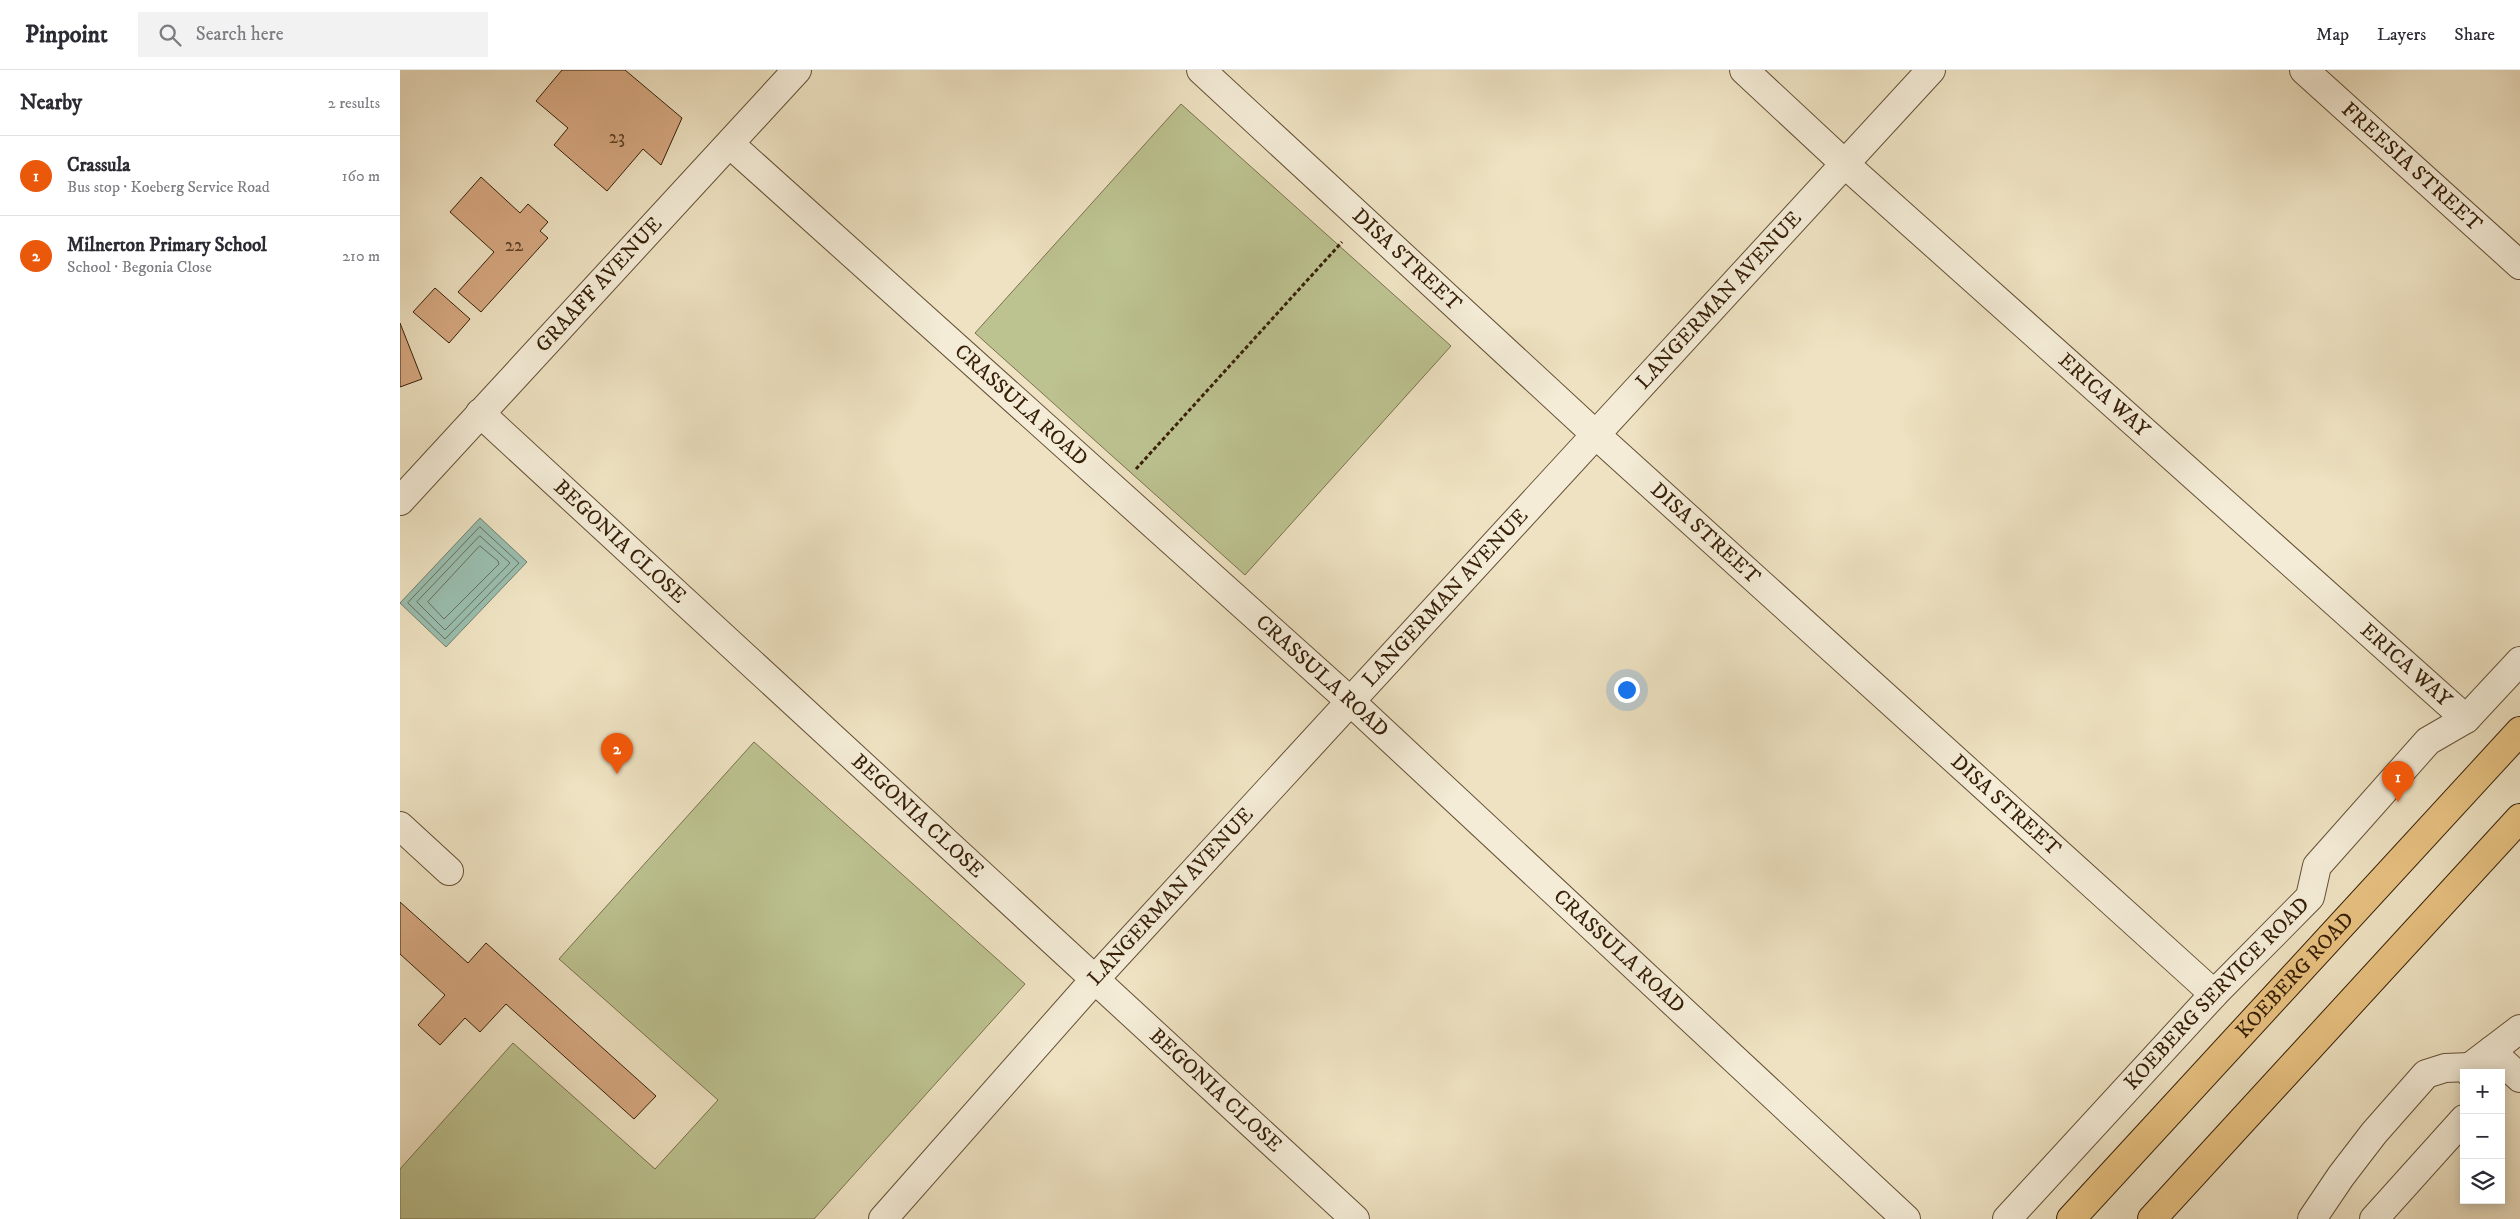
<!DOCTYPE html>
<html lang="en">
<head>
<meta charset="utf-8">
<style>
  :root { --surface:#fff; --page:#f2f2f3; --text:#2b2b33; --muted:#7c7c81; --line:#e1e1e2; --accent:#ea580c }
  body { margin:0; font-family:"IM FELL DW Pica",serif; background:var(--page); color:var(--text) }
  .controls { position:absolute; right:15px; bottom:15px; display:grid; overflow:hidden; border-radius:0px; box-shadow:0 2px 12px #0003 }
  .controls button { width:45px; height:45px; display:grid; place-items:center; padding:0; border:0; border-bottom:1px solid var(--line); background:var(--surface); color:var(--text); font:25px sans-serif }
  .you { position:absolute; left:1226px; top:619px; width:18px; height:18px; margin:-12px; border:4px solid #fff; border-radius:50%; background:#1a73e8; box-shadow:0 0 0 8px #1a73e833 }
  .badge { display:grid; place-items:center; width:32px; height:32px; border-radius:50%; background:var(--accent); color:#fff; font-size:16px; font-weight:700 }
  .pin { position:absolute; translate:-50% -41px; filter:drop-shadow(0 1px 2px #0008) }
  .pin::after { content:''; position:absolute; top:26px; width:18px; height:15px; background:inherit; clip-path:polygon(0 0,100% 0,50% 100%) }
  .list { margin:0; padding:0; list-style:none }
  h2 { display:flex; justify-content:space-between; align-items:center; height:65px; margin:0; padding:0 20px; font-size:21px }
  h2 small { font-size:16px; font-weight:400; color:var(--muted) }
  .list li { display:grid; grid-template-columns:32px 1fr auto; gap:15px; align-items:center; box-sizing:border-box; height:80px; padding:0 20px; border-top:1px solid var(--line) }
  .list b { display:block; font-size:19px; white-space:nowrap }
  .list p { margin:0; font-size:16px; white-space:nowrap; color:var(--muted) }
  .list em { font-size:16px; font-style:normal; color:var(--muted) }
  .icon { flex:none; width:28px; height:28px; fill:none; stroke:currentColor; stroke-width:2; stroke-linecap:round; stroke-linejoin:round }
  .map { position:relative; flex:none; width:2120px; height:1149px; overflow:hidden }
  header { display:flex; align-items:center; gap:30px; box-sizing:border-box; height:70px; padding:0 25px; background:var(--surface); border-bottom:1px solid var(--line) }
  header strong { font-size:24px }
  nav { display:flex; gap:28px; margin-inline-start:auto; font-size:18px }
  .search { width:350px; height:45px; background:var(--page); display:flex; align-items:center; gap:12px; box-sizing:border-box; padding:0 18px; border-radius:0px; color:var(--muted); font-size:19px }
  main { display:flex }
  aside { flex:1; background:var(--surface) }
  .map>svg:first-child { display:block }
  .green { fill:#bcc290; stroke:#7a714c }
  .water { fill:#9abeaf; stroke:#727f6c }
  .lines { fill:none; stroke-linecap:round; stroke-linejoin:round }
  .shore { stroke:#686f5c; stroke-width:1 }
  .building { fill:#d6a881; stroke:#372008 }
  .minor-casing { stroke:#655036; stroke-width:30 }
  .major-casing { stroke:#372008; stroke-width:30 }
  .path { stroke:#372008; stroke-width:3; stroke-dasharray:4 2.5; stroke-linecap:butt }
  .minor { stroke:#f4ecd7; stroke-width:28 }
  .major { stroke:#e7c181; stroke-width:28 }
  .labels { text-anchor:middle; dominant-baseline:central; stroke-width:4; stroke-linejoin:round; paint-order:stroke }
  .number-label { font-size:19px; fill:#5f4226 }
  .street-label { font-size:21px; fill:#372008; stroke:#f4ecd7 }
</style>
</head>
<body>
<header>
<strong>Pinpoint</strong>
<div class="search"><svg class="icon" aria-label="search" viewBox="0 0 24 24"><circle cx="10" cy="10" r="6"/><path d="M15 15l6 6"/></svg>Search here</div>
<nav><a>Map</a><a>Layers</a><a>Share</a></nav>
</header>
<main>
<aside>
<h2>Nearby<small>2 results</small></h2>
<ul class="list">
<li><span class="badge">1</span><div><b>Crassula</b><p>Bus stop · Koeberg Service Road</p></div><em>160 m</em></li>
<li><span class="badge">2</span><div><b>Milnerton Primary School</b><p>School · Begonia Close</p></div><em>210 m</em></li>
</ul>
</aside>
<div class="map">
<svg width="2120" height="1149" viewBox="0 0 2120 1149">
  <rect width="100%" height="100%" fill="#eee2c2"/>
  <filter id="stains"><feTurbulence type="fractalNoise" baseFrequency=".004" numOctaves="4"/><feColorMatrix values="0 0 0 0 .2 0 0 0 0 .09 0 0 0 0 .02 0 0 0 .5 -.17"/></filter>
  <radialGradient id="worn" r=".72"><stop offset=".6" stop-color="#630" stop-opacity="0"/><stop offset="1" stop-color="#630" stop-opacity=".3"/></radialGradient>
  <!-- green -->
  <g class="green">
    <path d="M781 34 1051 276 845 505 575 263Z"/>
    <path d="M354 672 625 914 414 1149H0V1099L113 973 255 1099 318 1030 159 889Z"/>
  </g>
  <!-- water -->
  <path class="water" d="M80 448 127 492 46 577 0 533Z"/>
  <g class="lines">
    <!-- shore -->
    <g class="shore">
      <path d="M80 457 119 493 45 569 8 533Z"/>
      <path d="M80 466 110 493 45 560 17 532Z"/>
      <path d="M80 476 98 491 99 494 44 549 28 532Z"/>
    </g>
  </g>
  <!-- building -->
  <g class="building">
    <path d="M162 0H225L282 48 261 95 243 79 207 121 154 75 168 58 136 31Z"/>
    <path d="M81 107 120 143 128 134 148 152 140 161 148 168 81 242 58 222 94 182 50 142Z"/>
    <path d="M35 218 70 249 49 273 13 242Z"/>
    <path d="M0 253 22 309 0 317Z"/>
    <path d="M0 832 68 893 86 873 256 1026 234 1049 106 934 80 962 65 948 40 975 18 955 45 925 0 884Z"/>
  </g>
  <g class="lines">
    <defs>
      <g id="minor">
        <path id="s1" d="M801 0 1195 364 1814 924"/>
        <path id="s2" d="M1344 0 1446 95 2066 649"/>
        <path id="s3" d="M1904 0 2120 195"/>
        <path id="s4" d="M330 74 950 631 1506 1149"/>
        <path id="s5" d="M80 343 955 1149"/>
        <path id="s6" d="M0 431 397 0"/>
        <path d="M0 756 49 801"/>
        <path d="M2091 981 2120 1008"/>
        <path d="M2070 997 2120 959"/>
        <path id="s7" d="M483 1149 695 909 1531 0"/>
        <path id="s8" d="M1607 1149 1814 924 1910 827 1917 796 2028 671 2066 649 2120 591"/>
        <path d="M1912 1149 1941 1106 1974 1063 2026 1004 2045 998 2070 997V1003"/>
        <path d="M1974 1149 2064 1049"/>
      </g>
      <g id="major">
        <path id="s9" d="M1671 1149 2120 661"/>
        <path d="M1752 1149 2120 748"/>
      </g>
    </defs>
    <!-- minor casing -->
    <use href="#minor" class="minor-casing"/>
    <!-- major casing -->
    <use href="#major" class="major-casing"/>
    <!-- path -->
    <path class="path" d="M736 399 942 172"/>
    <!-- minor -->
    <use href="#minor" class="minor"/>
    <!-- major -->
    <use href="#major" class="major"/>
  </g>
  <g class="labels">
    <!-- number labels -->
    <g class="number-label">
      <text x="217" y="67">23</text>
      <text x="114" y="175">22</text>
    </g>
    <!-- street labels -->
    <g class="street-label">
      <text stroke="none"><textPath href="#s3" startOffset="145">FREESIA STREET</textPath></text>
      <text stroke="none"><textPath href="#s1" startOffset="280">DISA STREET</textPath></text>
      <text stroke="none"><textPath href="#s6" startOffset="294">GRAAFF AVENUE</textPath></text>
      <text stroke="none"><textPath href="#s7" startOffset="1242">LANGERMAN AVENUE</textPath></text>
      <text stroke="none"><textPath href="#s2" startOffset="485">ERICA WAY</textPath></text>
      <text stroke="none"><textPath href="#s4" startOffset="391">CRASSULA ROAD</textPath></text>
      <text stroke="none"><textPath href="#s1" startOffset="685">DISA STREET</textPath></text>
      <text stroke="none"><textPath href="#s5" startOffset="190">BEGONIA CLOSE</textPath></text>
      <text stroke="none"><textPath href="#s7" startOffset="838">LANGERMAN AVENUE</textPath></text>
      <text stroke="none"><textPath href="#s2" startOffset="890">ERICA WAY</textPath></text>
      <text stroke="none"><textPath href="#s4" startOffset="796">CRASSULA ROAD</textPath></text>
      <text stroke="none"><textPath href="#s1" startOffset="1090">DISA STREET</textPath></text>
      <text stroke="none"><textPath href="#s5" startOffset="595">BEGONIA CLOSE</textPath></text>
      <text stroke="none"><textPath href="#s7" startOffset="432">LANGERMAN AVENUE</textPath></text>
      <text stroke="none"><textPath href="#s4" startOffset="1201">CRASSULA ROAD</textPath></text>
      <text stroke="none"><textPath href="#s9" startOffset="331">KOEBERG ROAD</textPath></text>
      <text stroke="none"><textPath href="#s8" startOffset="308">KOEBERG SERVICE ROAD</textPath></text>
      <text stroke="none"><textPath href="#s5" startOffset="1000">BEGONIA CLOSE</textPath></text>
    </g>
  </g>
  <rect width="100%" height="100%" filter="url(#stains)"/>
  <rect width="100%" height="100%" fill="url(#worn)"/>
</svg>
<div class="controls">
<button>+</button>
<button>−</button>
<button><svg class="icon" aria-label="layers" viewBox="0 0 24 24"><path d="M12 4l9 5-9 5-9-5zM3 14l9 5 9-5"/></svg></button>
</div>
<div class="you"></div>
<div class="pin badge" style="left:1998px;top:732px">1</div>
<div class="pin badge" style="left:217px;top:704px">2</div>
</div>
</main>
</body>
</html>
